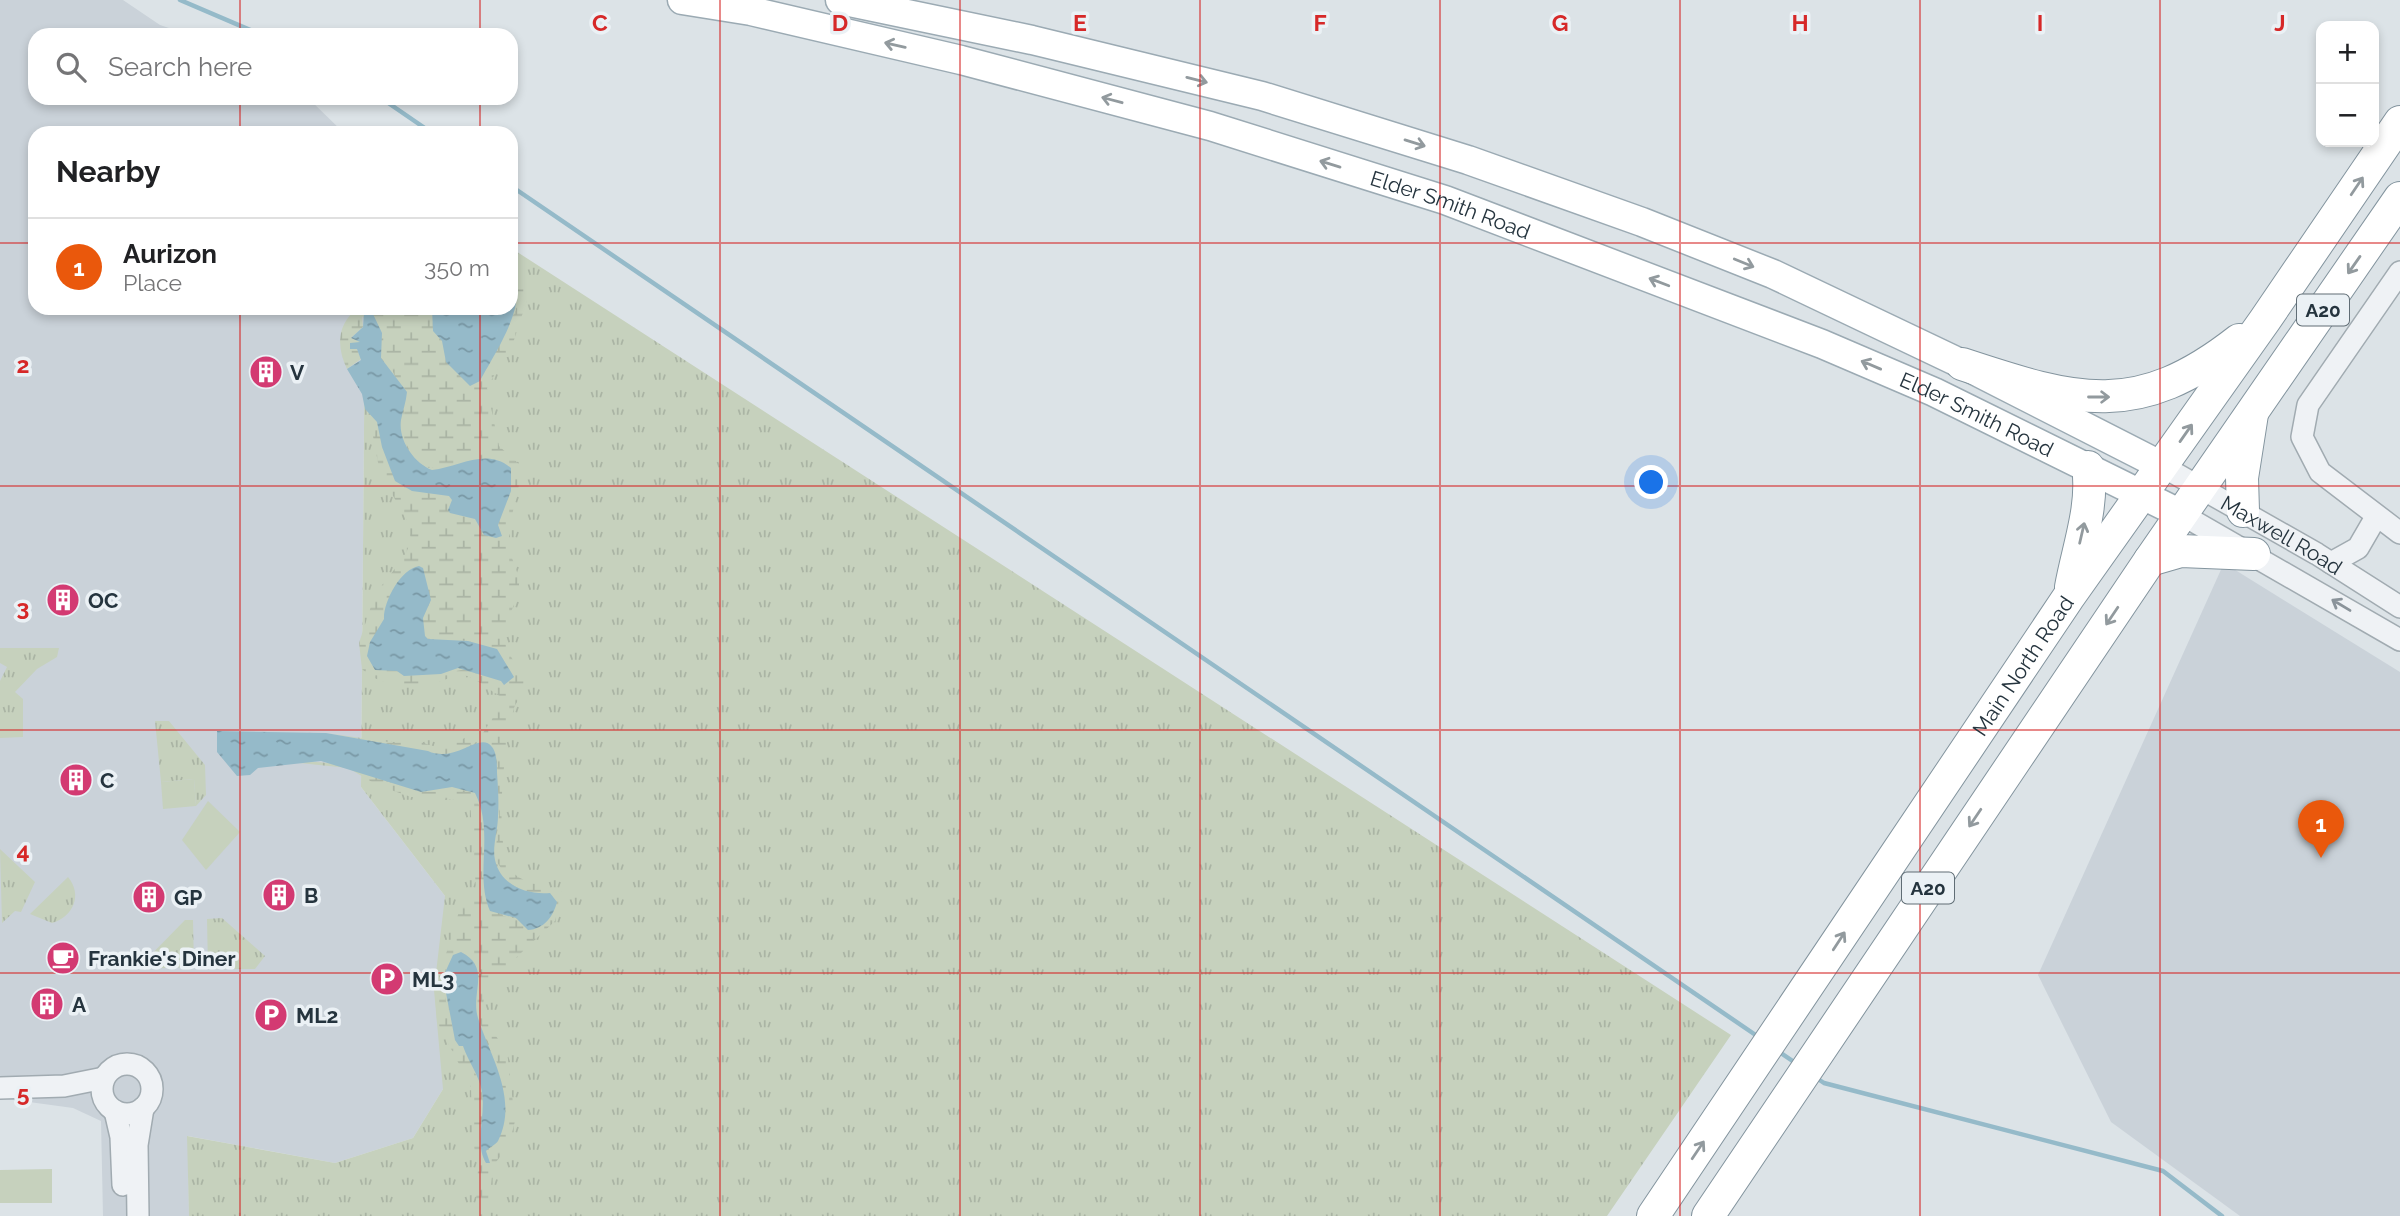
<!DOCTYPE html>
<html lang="en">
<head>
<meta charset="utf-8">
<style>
  :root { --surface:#fff; --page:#f6f6f6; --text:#202124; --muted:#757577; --line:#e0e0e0; --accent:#ea580c }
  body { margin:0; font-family:Raleway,sans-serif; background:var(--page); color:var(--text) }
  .controls { position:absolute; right:21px; top:21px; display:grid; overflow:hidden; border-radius:14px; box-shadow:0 4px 10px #0003 }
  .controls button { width:63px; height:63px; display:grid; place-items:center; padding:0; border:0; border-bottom:2px solid var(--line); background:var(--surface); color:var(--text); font:35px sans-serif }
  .you { position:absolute; left:1652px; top:483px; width:24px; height:24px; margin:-18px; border:5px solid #fff; border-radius:50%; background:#1a73e8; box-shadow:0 0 0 10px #1a73e833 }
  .badge { display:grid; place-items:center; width:46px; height:46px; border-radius:50%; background:var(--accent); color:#fff; font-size:23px; font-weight:700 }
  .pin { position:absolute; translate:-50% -58px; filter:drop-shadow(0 2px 4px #0008) }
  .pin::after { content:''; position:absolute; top:37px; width:24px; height:21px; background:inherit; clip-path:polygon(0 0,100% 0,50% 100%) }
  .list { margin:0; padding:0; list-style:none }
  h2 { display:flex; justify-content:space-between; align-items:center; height:91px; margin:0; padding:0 28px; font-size:30px }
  h2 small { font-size:23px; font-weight:400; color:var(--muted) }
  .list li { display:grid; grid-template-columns:46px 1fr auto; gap:21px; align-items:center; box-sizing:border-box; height:98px; padding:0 28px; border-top:2px solid var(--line) }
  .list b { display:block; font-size:26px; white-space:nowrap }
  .list p { margin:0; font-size:23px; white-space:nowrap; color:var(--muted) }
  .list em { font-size:23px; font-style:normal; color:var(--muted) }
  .icon { flex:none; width:38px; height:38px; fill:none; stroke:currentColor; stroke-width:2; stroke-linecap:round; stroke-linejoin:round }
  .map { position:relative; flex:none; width:2400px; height:1216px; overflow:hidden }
  .search { position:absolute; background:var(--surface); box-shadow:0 4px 10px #0003; left:28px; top:28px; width:490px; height:77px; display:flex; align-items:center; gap:18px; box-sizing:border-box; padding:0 24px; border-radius:21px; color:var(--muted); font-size:26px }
  .panel { position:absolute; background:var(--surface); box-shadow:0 4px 10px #0003; left:28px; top:126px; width:490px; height:189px; border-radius:21px }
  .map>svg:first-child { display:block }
  .built { fill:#cad2d9 }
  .grass { fill:url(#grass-tufts) }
  .wetland { fill:url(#wetland-marsh); fill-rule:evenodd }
  .green { fill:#c6d1bd }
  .water { fill:url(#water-ripples) }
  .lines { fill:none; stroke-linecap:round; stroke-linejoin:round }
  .stream { stroke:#95bac9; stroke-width:4.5 }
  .minor-casing { stroke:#a1abb1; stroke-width:24 }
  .major-casing { stroke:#9baab3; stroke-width:31 }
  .highway-casing { stroke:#83949e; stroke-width:34 }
  .minor { stroke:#eff2f5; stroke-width:21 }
  .major { stroke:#fff; stroke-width:28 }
  .highway { stroke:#fff; stroke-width:32 }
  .oneway { stroke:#929a9e }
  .oneway2 { stroke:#8a939a }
  .grid { fill:none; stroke:#d62828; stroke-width:2; stroke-opacity:0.55 }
  .labels { text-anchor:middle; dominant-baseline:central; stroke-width:7; stroke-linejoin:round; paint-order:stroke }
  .shield { fill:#ebf1f5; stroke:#606d75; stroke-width:2 }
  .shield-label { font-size:19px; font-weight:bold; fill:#25343e }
  .street-label { font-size:21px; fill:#25343e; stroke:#ebf1f5 }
  .poi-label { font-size:21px; font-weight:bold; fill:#25343e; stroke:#ebf1f5; text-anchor:start }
  .grid-label { font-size:23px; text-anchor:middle; font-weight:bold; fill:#d62828; stroke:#ebf1f5; stroke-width:7; stroke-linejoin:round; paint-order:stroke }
</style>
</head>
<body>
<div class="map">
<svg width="2400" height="1216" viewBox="0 0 2400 1216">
  <defs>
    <pattern id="grass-tufts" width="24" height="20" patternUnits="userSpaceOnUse" patternTransform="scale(1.75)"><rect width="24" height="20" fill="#c6d1bd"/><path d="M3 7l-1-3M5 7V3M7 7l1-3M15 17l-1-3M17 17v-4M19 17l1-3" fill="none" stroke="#aab4a4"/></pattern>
    <pattern id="wetland-marsh" width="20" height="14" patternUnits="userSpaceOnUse" patternTransform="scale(1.75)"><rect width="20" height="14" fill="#c6d1bd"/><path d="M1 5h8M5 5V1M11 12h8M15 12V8" fill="none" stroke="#aab4a4"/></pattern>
    <pattern id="water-ripples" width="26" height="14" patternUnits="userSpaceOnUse" patternTransform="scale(1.75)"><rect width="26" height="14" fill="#95bac9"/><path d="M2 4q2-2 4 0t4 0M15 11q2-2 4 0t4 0" fill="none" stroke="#7998a5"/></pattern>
  </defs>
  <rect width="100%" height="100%" fill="#dce3e7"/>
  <!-- built -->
  <g class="built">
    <path d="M0 0H123L160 25 190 35H35V98H308L344 133H35V308H365L361 787 445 896 443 1089 413 1138 335 1163 188 1136 189 1216H103L101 1121 73 1108 0 1098Z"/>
    <path d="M2224 563 2400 672V1216H2240L2111 1122 2038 975Z"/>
  </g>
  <!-- grass -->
  <g class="grass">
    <path d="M511 248 1731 1035 1607 1216H189L187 1136 335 1163 413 1138 443 1089 434 990 445 896 361 787 365 308H511Z"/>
    <path d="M0 648H59L57 657 37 669 15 692 23 699V737L0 738V681L7 667 0 663Z"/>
    <path d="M155 721H169L205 765 206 795 196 806 194 779 161 782Z"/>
    <path d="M0 849 35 882 21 912 15 911 2 923Z"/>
    <path d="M68 877C83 895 73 917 52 923L30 914Z"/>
    <path d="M222 918 265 956 255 969H208L207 919Z"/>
    <path d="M185 920H193L194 967 137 969Z"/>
  </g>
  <!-- wetland -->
  <path class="wetland" d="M511 275 529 294 514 340 487 388 499 446 520 465 521 471C519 496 508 518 509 544 509 557 520 572 519 585 518 604 503 620 505 641 507 657 524 671 525 683 525 696 515 700 513 712 504 746 495 832 508 865 515 884 545 884 562 892L555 921 489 983C486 989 482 1004 483 1011 484 1019 502 1046 507 1051L515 1121 509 1145 493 1166 488 1216H475L478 1170 473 1141 471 1087 437 1022 434 981 451 942 461 903 476 889 470 801 411 797 377 785 348 768 290 762C314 761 336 762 360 770 380 777 400 790 422 792 441 793 455 786 475 793L487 830 486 864 503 916 545 924 549 917 531 894 512 885 495 859 499 816 497 762 493 747 478 741C460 751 448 760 428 751L326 733 389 742H420L440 748 458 742 471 734 483 733 505 699C492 693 477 677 462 675 454 674 449 679 441 681 416 685 381 689 362 669L359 643 375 594 405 556 411 540 408 522 380 473 369 415 377 422 412 491 449 496 452 500 449 507 457 515 475 519 480 530 498 525 511 491 444 467 426 468C406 450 395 432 406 406L392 369 381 358 382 342 362 316 363 327 351 338 362 342 357 349 361 359 347 369C336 346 337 324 358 308H432L433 330 442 341 446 362 475 385 516 310ZM431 600C425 613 418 627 428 639L468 641 490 648 502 681 484 677 466 669 441 674 397 670 367 656C371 643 384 625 384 614ZM451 962 478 987 477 1016 501 1072 504 1121 497 1142 486 1152 490 1162 482 1157 479 1141 484 1115 482 1089 463 1045 455 1040C453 1016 433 982 451 962Z"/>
  <!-- green -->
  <g class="green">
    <path d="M194 779 196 806 163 809 161 782Z"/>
    <path d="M208 801 240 832 206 870 182 840Z"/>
    <path d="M52 1169V1203H0V1170Z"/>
  </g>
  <!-- water -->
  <g class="water">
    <path d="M511 282C531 301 490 361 480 381L470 386 446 362 442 341 433 331 432 308H511Z"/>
    <path d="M364 313 373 314 382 333 381 358 407 392C406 402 403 410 401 420 398 440 414 463 432 470 460 467 486 447 511 468V491L498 525 502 536 496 538 484 535 475 519 450 513 448 510 452 500 449 496 412 491 395 481 382 447 377 422 365 409 362 394 347 369 361 360 357 349H350V343L360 342 351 338 363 327Z"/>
    <path d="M419 566 423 568 431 600 423 618 425 636 428 639 468 641 497 649 514 677 504 685 501 681 458 668 441 674 404 676 397 671 375 670 367 656 370 642 384 619C383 603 400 569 419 566Z"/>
    <path d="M217 731 326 733 428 751C456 764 480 730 492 747 497 753 497 765 497 773 498 787 499 802 498 816 498 830 492 847 495 860 501 886 527 895 550 893L557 902C553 917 544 929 528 930L516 918 490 911C474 875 495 832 475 793L452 787 421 792 321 761 258 768 250 775 237 776 217 752Z"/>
    <path d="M461 952C492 968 470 992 478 1018 490 1056 519 1099 498 1141 496 1144 489 1148 486 1151L490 1163H486C474 1143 486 1116 482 1092 480 1077 468 1061 463 1046H459L455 1040 443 977 453 955Z"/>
  </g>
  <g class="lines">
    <!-- stream -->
    <g class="stream">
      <path d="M180 0 262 35"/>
      <path d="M381 98 432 133"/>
      <path d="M511 186 1760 1038"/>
      <path d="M1778 1051 1797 1064"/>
      <path d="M1815 1077 1824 1083 2163 1171 2222 1216"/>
    </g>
    <defs>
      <g id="minor">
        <path d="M2400 272 2308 405 2302 437 2320 472 2400 533"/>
        <path id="s1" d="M2162 466 2317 554 2400 607"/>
        <path d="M2181 514 2400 640"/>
        <path d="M2331 563 2358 548 2376 517"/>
        <circle cx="127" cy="1089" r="25"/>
        <path d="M0 1088 64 1086 104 1078"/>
        <path d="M115 1111 121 1137 123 1185"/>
        <path d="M138 1216 137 1145 143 1108"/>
      </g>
      <g id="major">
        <path id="s2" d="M682 0 751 11 961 60 1210 126 1445 200 1822 344 1934 392 2181 514"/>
        <path d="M840 0 1032 40 1262 96 1468 160 1642 222 1773 274 1962 364 2162 466"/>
      </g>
      <g id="highway">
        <path d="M1962 364C2077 402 2137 420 2239 340"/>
        <path d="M2243 511 2242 478 2252 414"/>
        <path d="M2150 560 2181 551 2254 554"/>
        <path d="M2071 587C2078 548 2094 506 2088 467"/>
        <path id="s3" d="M1653 1216 2068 598 2265 320 2400 122"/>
        <path d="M1708 1216 2150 560 2400 198"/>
      </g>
    </defs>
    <!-- minor casing -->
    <use href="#minor" class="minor-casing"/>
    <!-- major casing -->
    <use href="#major" class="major-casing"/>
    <!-- highway casing -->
    <use href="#highway" class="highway-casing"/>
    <!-- minor -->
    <use href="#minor" class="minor"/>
    <!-- major -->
    <use href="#major" class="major"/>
    <!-- highway -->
    <use href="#highway" class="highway"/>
  </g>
  <!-- one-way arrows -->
  <defs><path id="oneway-shaft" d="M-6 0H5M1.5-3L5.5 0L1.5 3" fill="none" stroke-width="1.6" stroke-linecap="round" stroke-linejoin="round" transform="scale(1.75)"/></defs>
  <g class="oneway">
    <use href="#oneway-shaft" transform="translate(895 45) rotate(-167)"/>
    <use href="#oneway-shaft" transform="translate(1197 80) rotate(14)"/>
    <use href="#oneway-shaft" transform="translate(1112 100) rotate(-165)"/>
    <use href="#oneway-shaft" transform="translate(1415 143) rotate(17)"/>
    <use href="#oneway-shaft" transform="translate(1330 164) rotate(-163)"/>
    <use href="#oneway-shaft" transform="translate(2357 186) rotate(-56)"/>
    <use href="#oneway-shaft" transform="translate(1744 263) rotate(22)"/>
    <use href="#oneway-shaft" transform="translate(2354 265) rotate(125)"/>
    <use href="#oneway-shaft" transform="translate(1659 282) rotate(-159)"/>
    <use href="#oneway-shaft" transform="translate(1871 365) rotate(-157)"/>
    <use href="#oneway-shaft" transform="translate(2099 397)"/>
    <use href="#oneway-shaft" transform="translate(2186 433) rotate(-55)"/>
    <use href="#oneway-shaft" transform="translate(2082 533) rotate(-77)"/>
    <use href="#oneway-shaft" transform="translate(2112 616) rotate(124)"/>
    <use href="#oneway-shaft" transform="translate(1975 818) rotate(124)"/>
    <use href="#oneway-shaft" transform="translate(1839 941) rotate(-57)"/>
    <use href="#oneway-shaft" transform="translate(1698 1150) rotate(-56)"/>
  </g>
  <use class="oneway2" href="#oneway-shaft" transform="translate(2341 605) rotate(-149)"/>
  <!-- grid -->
  <path class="grid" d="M240 0V35M480 0V35M720 0V1216M960 0V1216M1200 0V1216M1440 0V1216M1680 0V1216M1920 0V1216M2160 0V1216M240 98V133M480 98V133M0 243H35M511 243H2400M240 308V1216M480 308V1216M0 486H2400M0 730H2400M0 973H2400"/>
  <!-- icons -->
  <defs>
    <symbol id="building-disc" viewBox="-11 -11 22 22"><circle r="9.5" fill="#d33a72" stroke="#ebf1f5"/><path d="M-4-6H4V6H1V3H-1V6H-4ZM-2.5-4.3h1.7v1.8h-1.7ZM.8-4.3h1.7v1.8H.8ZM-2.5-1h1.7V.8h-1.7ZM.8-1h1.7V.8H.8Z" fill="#fff"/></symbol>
    <symbol id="cafe-disc" viewBox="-11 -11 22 22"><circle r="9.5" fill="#d33a72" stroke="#ebf1f5"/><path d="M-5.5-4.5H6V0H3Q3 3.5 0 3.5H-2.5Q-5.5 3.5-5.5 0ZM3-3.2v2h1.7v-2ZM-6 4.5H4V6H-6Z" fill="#fff"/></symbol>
    <symbol id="parking-disc" viewBox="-11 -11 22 22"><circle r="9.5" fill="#d33a72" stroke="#ebf1f5"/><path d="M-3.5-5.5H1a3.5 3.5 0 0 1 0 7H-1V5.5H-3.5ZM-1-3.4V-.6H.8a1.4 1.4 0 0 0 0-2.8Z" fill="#fff"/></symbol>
  </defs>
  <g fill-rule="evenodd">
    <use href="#building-disc" x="247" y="353" width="38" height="38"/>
    <use href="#building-disc" x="44" y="581" width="38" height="38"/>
    <use href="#building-disc" x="57" y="761" width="38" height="38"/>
    <use href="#building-disc" x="260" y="876" width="38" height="38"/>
    <use href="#building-disc" x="130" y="878" width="38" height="38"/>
    <use href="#cafe-disc" x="44" y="939" width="38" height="38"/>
    <use href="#parking-disc" x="368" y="960" width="38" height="38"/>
    <use href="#building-disc" x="28" y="985" width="38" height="38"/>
    <use href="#parking-disc" x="252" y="996" width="38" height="38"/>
  </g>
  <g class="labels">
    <!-- shield labels -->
    <g class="shield">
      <rect x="2297" y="294.5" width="52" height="31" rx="5"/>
      <rect x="1902" y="872.5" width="52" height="31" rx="5"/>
    </g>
    <g class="shield-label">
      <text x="2323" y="310">A20</text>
      <text x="1928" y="888">A20</text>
    </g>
    <!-- street labels -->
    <g class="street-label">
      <text stroke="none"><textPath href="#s2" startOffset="796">Elder Smith Road</textPath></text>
      <text stroke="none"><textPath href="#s2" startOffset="1363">Elder Smith Road</textPath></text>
      <text stroke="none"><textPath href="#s1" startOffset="138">Maxwell Road</textPath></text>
      <text stroke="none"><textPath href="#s3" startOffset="663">Main North Road</textPath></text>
    </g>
    <!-- poi labels -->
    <g class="poi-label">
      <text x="290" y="372">V</text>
      <text x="88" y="600">OC</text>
      <text x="100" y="780">C</text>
      <text x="304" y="895">B</text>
      <text x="174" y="897">GP</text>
      <text x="88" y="958">Frankie's Diner</text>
      <text x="412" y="979">ML3</text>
      <text x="72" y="1004">A</text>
      <text x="296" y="1015">ML2</text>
    </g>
  </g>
  <g class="grid-label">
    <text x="600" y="31">C</text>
    <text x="840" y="31">D</text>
    <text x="1080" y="31">E</text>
    <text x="1320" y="31">F</text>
    <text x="1560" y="31">G</text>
    <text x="1800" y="31">H</text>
    <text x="2040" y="31">I</text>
    <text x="2280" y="31">J</text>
    <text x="23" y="373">2</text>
    <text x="23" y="616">3</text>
    <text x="23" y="859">4</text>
    <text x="23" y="1102">5</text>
  </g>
</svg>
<div class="controls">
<button>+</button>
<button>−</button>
</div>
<div class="you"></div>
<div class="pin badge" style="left:2321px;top:858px">1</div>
<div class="search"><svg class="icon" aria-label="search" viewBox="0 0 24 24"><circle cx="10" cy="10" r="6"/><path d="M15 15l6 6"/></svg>Search here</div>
<section class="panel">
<h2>Nearby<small></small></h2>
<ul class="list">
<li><span class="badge">1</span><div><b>Aurizon</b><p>Place</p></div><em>350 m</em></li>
</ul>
</section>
</div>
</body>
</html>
